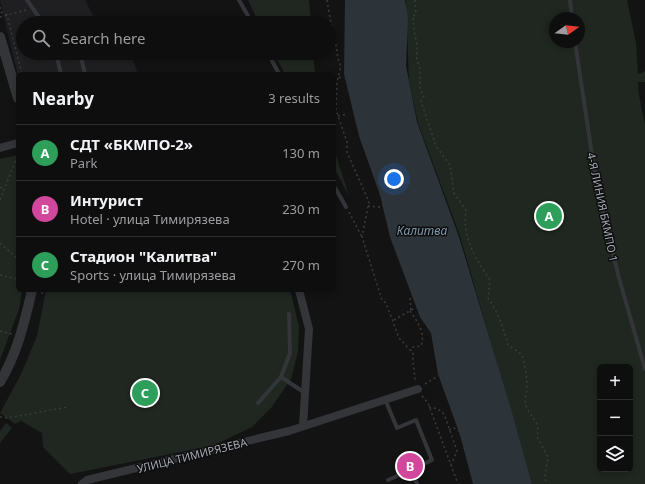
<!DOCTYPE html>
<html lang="en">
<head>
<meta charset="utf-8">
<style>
  :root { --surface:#0e0e0f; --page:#1c1c1d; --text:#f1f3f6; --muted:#9b9c9e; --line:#2e2e2f; --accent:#e4a73b }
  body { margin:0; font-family:"Noto Sans",sans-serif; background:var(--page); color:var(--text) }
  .controls { position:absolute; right:12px; bottom:12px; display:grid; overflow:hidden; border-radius:6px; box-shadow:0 2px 6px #0003 }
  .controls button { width:36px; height:36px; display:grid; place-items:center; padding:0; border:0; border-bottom:1px solid var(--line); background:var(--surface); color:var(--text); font:20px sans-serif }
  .compass { position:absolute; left:549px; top:12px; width:36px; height:36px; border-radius:50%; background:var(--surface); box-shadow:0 2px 6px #0003; rotate:76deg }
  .you { position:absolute; left:394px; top:179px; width:14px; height:14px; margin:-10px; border:3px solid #fff; border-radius:50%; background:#1a73e8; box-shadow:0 0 0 6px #1a73e833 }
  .badge { display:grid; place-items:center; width:26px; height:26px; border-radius:50%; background:var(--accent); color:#fff; font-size:13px; font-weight:700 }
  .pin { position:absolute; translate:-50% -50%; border:2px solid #fff; box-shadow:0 1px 4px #0006 }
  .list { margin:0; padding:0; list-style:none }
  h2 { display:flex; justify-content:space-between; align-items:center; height:52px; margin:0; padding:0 16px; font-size:17px }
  h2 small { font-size:13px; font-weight:400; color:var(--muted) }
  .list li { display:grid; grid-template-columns:26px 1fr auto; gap:12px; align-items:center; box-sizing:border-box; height:56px; padding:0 16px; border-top:1px solid var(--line) }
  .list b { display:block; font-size:15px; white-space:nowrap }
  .list p { margin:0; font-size:13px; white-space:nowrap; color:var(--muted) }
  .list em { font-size:13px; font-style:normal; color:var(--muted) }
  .icon { flex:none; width:22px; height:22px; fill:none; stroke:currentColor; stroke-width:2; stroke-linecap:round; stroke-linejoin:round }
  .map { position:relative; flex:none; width:645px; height:484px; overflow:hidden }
  .search { position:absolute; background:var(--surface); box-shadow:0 2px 6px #0003; left:16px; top:16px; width:320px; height:44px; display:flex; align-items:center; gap:10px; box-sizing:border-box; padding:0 14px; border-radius:22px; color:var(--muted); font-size:15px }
  .panel { position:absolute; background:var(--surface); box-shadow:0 2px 6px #0003; left:16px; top:72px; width:320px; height:220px; border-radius:6px }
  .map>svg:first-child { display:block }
  .built { fill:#1f1f21 }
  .green { fill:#1f2720; fill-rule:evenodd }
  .water { fill:#2c3339 }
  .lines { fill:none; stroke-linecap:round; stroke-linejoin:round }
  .path { stroke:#3a3c40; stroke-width:1.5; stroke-dasharray:2 3; stroke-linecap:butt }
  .service { stroke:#343539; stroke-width:4 }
  .minor { stroke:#343539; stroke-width:8 }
  .tertiary { stroke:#343539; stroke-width:10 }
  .labels { text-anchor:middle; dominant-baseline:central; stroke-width:3; stroke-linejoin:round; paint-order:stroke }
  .street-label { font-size:11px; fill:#a5aab4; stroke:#0e0e0f }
  .water-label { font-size:12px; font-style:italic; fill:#7e98ad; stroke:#0e0e0f }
</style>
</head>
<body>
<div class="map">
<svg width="645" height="484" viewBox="0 0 645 484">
  <rect width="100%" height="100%" fill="#131314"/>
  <!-- built -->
  <path class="built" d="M0 0H85L97 23H23V53H122L132 58 138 74H18V76Z"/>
  <!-- green -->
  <g class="green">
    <path d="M248 0H309L311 23H259Z"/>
    <path d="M406 0H627L636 43 638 74 645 71V82H638L639 95 645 125V484H532L460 236 418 123 409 81ZM555 18H579V42H555ZM600 367H630V469H600Z"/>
    <path d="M274 53H313L315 74H285Z"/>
    <path d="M334 149 349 196 334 167Z"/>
    <path d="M18 155V290H22L19 309 0 360V159Z"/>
    <path d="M46 290H290L299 326 298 352 291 379 271 408 252 427 215 445 70 474 43 447 42 433 21 421 15 424 0 413 21 374 37 336Z"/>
    <path d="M6 423 12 428 0 443V431Z"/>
  </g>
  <!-- water -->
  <path class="water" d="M345 0H405L408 17 406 66 417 122 459 237 511 409 532 484H473L460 435 438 374 431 333 420 317 390 237 380 195 359 136 344 74Z"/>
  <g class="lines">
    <!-- path -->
    <g class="path">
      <path d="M327 0C329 14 332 27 335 41 338 51 336 57 341 66L337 82 336 110 347 142V152L369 202 362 237 382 300 386 303 399 338 413 353C412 363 415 372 415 382"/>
      <path d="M415 0 416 13 412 18 414 20C412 32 420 46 416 56L420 69V89L424 96 421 101 436 146 450 165 454 193 466 210C462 237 475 258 490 280L488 298C498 312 504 329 508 345L521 354 523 358C525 367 527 377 527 386 527 392 525 397 525 402 528 418 541 418 537 437L548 457 545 475 546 484"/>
      <path d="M0 7 1 12 7 15 22 74"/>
      <path d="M0 17 26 10"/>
      <path d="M339 77 343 79"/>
      <path d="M338 116 347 114"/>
      <path d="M17 130 18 129"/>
      <path d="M0 187 4 189"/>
      <path d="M0 200 18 154"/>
      <path d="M368 206 379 207 387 205"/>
      <path d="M349 212 362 237"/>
      <path d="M0 243 18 259"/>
      <path d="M0 275 18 279"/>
      <path d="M42 294 43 290"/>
      <path d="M410 298 411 310"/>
      <path d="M410 311C417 321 426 333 421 346L413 347 411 351"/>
      <path d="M394 320 413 309"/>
      <path d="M0 331 12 334"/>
      <path d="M425 384 438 376"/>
      <path d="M422 396 428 403 458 484"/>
      <path d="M429 407 438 409 444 414 457 451 451 465"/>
      <path d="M0 417 7 418 68 407"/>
      <path d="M449 430 454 428 459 431"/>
    </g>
    <!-- service -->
    <g class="service">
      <path d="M27 0 43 23"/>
      <path d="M239 0 252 23"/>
      <path d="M570 0 572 18"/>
      <path d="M575 42 597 188 619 278 645 369"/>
      <path d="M56 53 61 74"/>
      <path d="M80 53 85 74"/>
      <path d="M268 53 279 74"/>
      <path d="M334 186 346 207"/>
      <path d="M289 314 290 353 281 377 305 393"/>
      <path d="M258 403 281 377"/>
      <path d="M387 404 397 428 416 420 432 460 411 470"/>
      <path d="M388 480 411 470 417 484"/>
    </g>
    <!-- minor -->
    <g class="minor">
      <path d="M0 148 18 143"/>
      <path d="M299 290 309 329 303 426"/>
      <path d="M82 484 87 480 289 431 418 389"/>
    </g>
    <!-- tertiary -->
    <g class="tertiary">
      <path d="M0 37 18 98"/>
      <path d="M0 382C17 354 25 321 32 290"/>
    </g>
  </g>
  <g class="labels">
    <!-- street labels -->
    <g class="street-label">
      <text transform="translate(603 207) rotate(78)">4-Я ЛИНИЯ БКМПО 1</text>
      <text transform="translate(192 455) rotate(-14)">УЛИЦА ТИМИРЯЗЕВА</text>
    </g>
    <!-- water labels -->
    <g class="water-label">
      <text x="422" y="230">Калитва</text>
    </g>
  </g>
</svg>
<div class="controls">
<button>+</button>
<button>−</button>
<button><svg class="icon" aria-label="layers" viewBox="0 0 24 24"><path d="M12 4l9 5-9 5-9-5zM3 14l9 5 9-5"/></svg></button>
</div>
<svg class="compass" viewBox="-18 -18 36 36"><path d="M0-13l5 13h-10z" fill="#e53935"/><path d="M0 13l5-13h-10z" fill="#9b9c9e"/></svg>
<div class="you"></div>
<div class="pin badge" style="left:549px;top:216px;background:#2e9e5b">A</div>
<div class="pin badge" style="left:410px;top:466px;background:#d1479c">B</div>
<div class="pin badge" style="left:145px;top:393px;background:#2e9e5b">C</div>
<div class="search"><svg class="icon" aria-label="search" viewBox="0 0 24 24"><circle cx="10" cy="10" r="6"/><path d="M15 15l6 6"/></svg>Search here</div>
<section class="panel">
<h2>Nearby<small>3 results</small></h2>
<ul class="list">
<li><span class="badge" style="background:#2e9e5b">A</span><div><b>СДТ «БКМПО-2»</b><p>Park</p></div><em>130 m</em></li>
<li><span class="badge" style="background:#d1479c">B</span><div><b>Интурист</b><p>Hotel · улица Тимирязева</p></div><em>230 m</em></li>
<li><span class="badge" style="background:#2e9e5b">C</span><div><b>Стадион &quot;Калитва&quot;</b><p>Sports · улица Тимирязева</p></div><em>270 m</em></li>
</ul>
</section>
</div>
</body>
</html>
